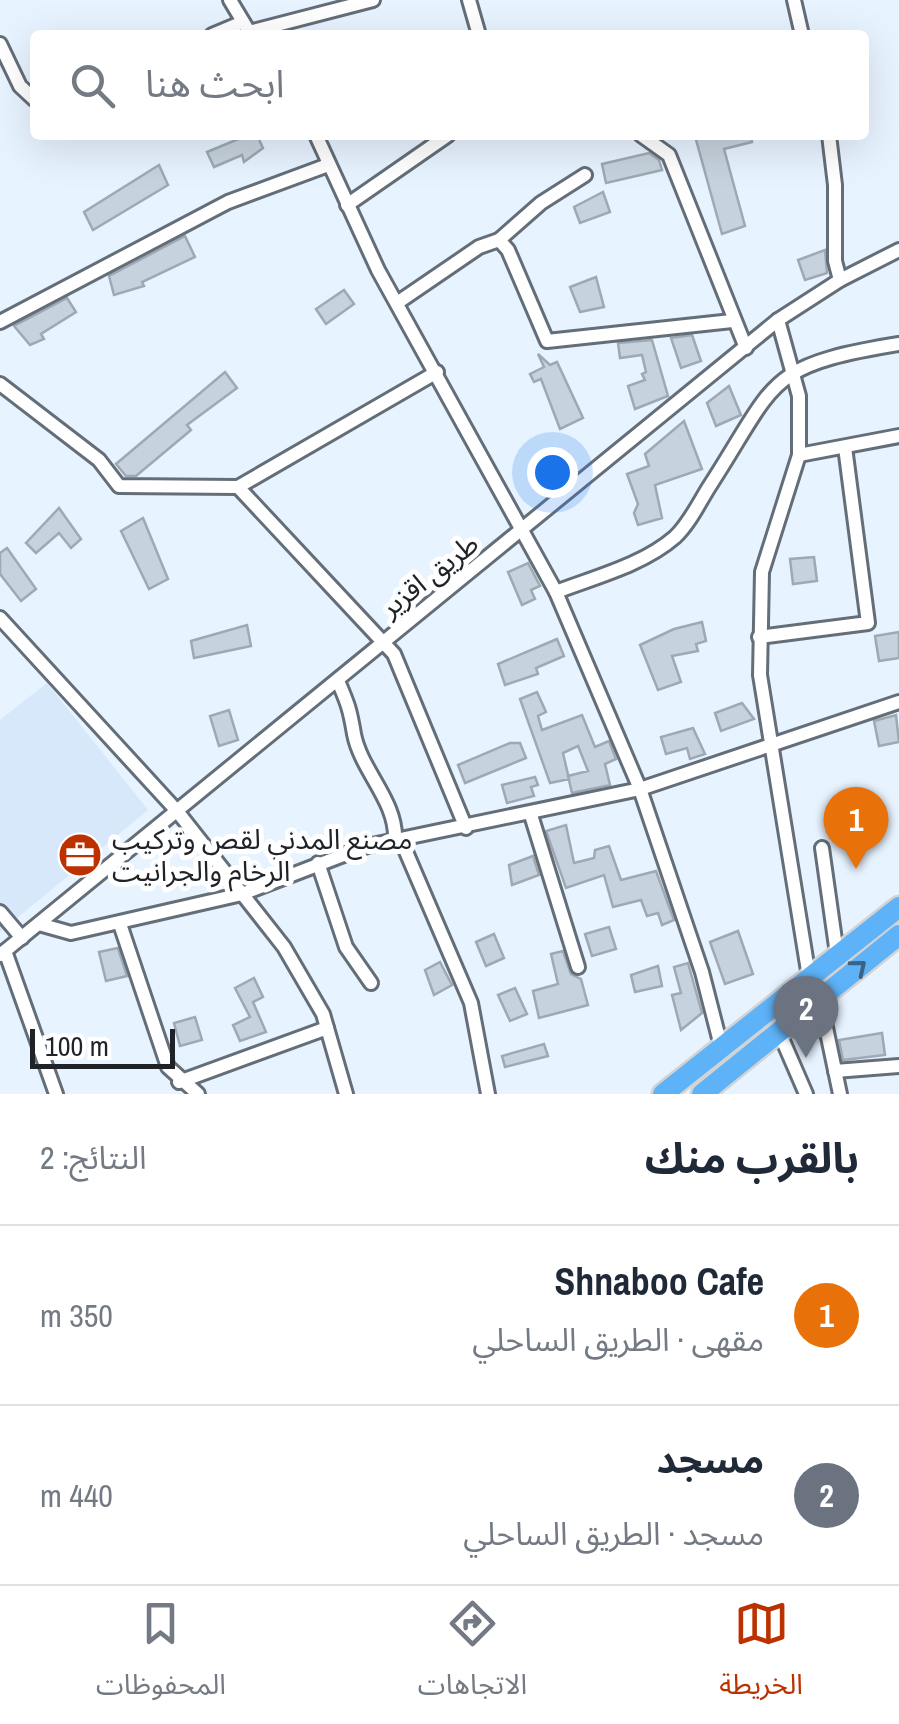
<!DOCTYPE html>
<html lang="ar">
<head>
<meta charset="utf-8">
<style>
  :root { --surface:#fff; --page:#f2f2f3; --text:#1f2937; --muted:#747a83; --line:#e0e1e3; --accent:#bb3200 }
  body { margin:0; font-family:"Archivo Narrow","Noto Sans Arabic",sans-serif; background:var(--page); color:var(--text); direction:rtl }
  .scale { position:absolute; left:30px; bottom:25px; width:145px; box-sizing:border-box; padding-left:10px; border:5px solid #1f2327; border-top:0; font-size:28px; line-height:35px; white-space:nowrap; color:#1f2327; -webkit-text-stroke:8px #fff; paint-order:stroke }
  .you { position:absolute; left:552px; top:472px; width:35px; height:35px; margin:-25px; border:8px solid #fff; border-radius:50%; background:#1a73e8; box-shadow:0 0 0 15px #1a73e833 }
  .badge { display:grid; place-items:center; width:65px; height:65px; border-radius:50%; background:var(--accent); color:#fff; font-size:32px; font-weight:700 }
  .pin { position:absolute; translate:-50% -82px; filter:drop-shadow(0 2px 5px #0008) }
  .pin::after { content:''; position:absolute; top:52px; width:35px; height:30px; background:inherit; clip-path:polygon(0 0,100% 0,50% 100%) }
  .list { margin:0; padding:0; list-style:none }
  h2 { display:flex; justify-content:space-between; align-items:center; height:130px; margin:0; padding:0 40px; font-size:42px }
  h2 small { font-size:32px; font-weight:400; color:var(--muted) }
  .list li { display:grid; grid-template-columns:65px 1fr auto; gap:30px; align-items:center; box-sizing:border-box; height:180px; padding:0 40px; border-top:2px solid var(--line) }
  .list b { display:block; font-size:38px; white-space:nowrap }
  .list p { margin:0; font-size:32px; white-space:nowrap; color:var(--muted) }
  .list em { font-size:32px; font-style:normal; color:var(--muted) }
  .icon { flex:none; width:55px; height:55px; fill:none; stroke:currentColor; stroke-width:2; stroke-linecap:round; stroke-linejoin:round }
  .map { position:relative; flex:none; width:899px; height:1094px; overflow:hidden; direction:ltr }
  .search { position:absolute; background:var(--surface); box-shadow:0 10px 40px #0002; left:30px; right:30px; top:30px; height:110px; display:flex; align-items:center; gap:25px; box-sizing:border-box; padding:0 35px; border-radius:10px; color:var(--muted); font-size:38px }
  .sheet { height:490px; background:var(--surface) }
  nav { display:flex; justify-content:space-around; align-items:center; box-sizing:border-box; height:140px; border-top:2px solid var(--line); background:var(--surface); font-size:28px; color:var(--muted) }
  nav a { display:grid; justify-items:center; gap:5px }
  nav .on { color:var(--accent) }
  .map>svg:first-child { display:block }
  .built { fill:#d6e8f9 }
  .building { fill:#c6d2dd; stroke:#9ea9b4; stroke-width:2.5 }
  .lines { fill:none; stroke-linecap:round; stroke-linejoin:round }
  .minor-casing { stroke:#646e78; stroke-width:18 }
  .highway-casing { stroke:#d2d3d4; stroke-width:25 }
  .minor { stroke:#fff; stroke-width:12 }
  .highway { stroke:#5eb2f8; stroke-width:20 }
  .oneway { stroke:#3b6385 }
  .labels { text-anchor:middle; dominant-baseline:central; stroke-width:10; stroke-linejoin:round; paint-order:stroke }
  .street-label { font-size:28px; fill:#1f2327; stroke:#fff }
  .poi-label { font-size:28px; fill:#1f2327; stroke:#fff; text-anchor:start }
</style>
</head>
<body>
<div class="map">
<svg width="899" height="1094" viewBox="0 0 899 1094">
  <rect width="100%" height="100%" fill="#e7f3ff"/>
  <!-- built -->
  <path class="built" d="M47 683 148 810 0 932V720Z"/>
  <!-- building -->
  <g class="building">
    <path d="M248 135H257L263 148 244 162 242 155 214 167 207 152Z"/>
    <path d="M751 135 752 142 724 149 745 226 722 234 695 136Z"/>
    <path d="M649 153 659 160 662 170 606 183 602 164Z"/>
    <path d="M159 165 168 185 93 230 84 212Z"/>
    <path d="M603 192 610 212 580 223 574 207Z"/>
    <path d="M185 236 195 257 142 282 144 286 114 295 109 276Z"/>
    <path d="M825 250 827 273 805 280 798 260Z"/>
    <path d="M596 277 604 307 580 312 570 287Z"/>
    <path d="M344 290 354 304 326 324 316 309Z"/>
    <path d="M67 298 76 312 41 334 44 339 30 345 14 326Z"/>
    <path d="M692 335 701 361 681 368 671 338Z"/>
    <path d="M652 340 668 396 635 409 628 386 645 380 642 374 646 372 642 355 620 358 618 343Z"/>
    <path d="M538 354 550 365 557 362 583 418 560 429 541 379 534 382 530 374 544 367Z"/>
    <path d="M225 372 237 388 187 425 191 430 136 476H126L116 464Z"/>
    <path d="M729 386 741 415 716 426 707 403Z"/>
    <path d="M684 421 702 469 655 485 662 518 638 525 634 513 638 504 627 474 649 466 645 454Z"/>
    <path d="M59 508 81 539 71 548 59 533 36 553 26 543Z"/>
    <path d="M143 518 168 579 149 589 121 531Z"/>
    <path d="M7 548 36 589 21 601 0 574V553Z"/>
    <path d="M814 557 817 581 793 584 790 559Z"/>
    <path d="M528 563 540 586 531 590 535 599 522 605 508 572Z"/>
    <path d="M702 622 706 641 696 644 698 651 672 656 681 682 658 690 640 645 674 629Z"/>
    <path d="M247 625 251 646 194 658 191 641Z"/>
    <path d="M899 632V658L879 661 875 636Z"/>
    <path d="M557 639 564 656 536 668 538 674 505 685 498 664Z"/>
    <path d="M537 692 546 712 538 716 542 730 582 715 595 747 609 741 616 759 605 764 610 785 572 793 568 776 588 771 578 746 563 753 569 779 550 783 520 699Z"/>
    <path d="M742 703 754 719 721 731 715 713Z"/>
    <path d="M229 710 238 740 219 746 210 716Z"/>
    <path d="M896 715 899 742 879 746 874 721Z"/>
    <path d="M693 728 705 754 690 759 687 748 666 754 661 737Z"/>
    <path d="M510 743H520L526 758 465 783 458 765Z"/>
    <path d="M535 777 538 785 531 787 534 796 507 803 502 785Z"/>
    <path d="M566 825 574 863 594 858 595 850 609 846 621 880 656 871 674 920 662 925 658 913 647 916 641 900 613 907 604 875 566 888 546 831Z"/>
    <path d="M533 856 539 875 512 885 509 865Z"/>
    <path d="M609 927 616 949 592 956 585 934Z"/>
    <path d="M738 931 753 974 725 984 710 942Z"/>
    <path d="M494 934 504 958 486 966 476 942Z"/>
    <path d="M118 948 127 976 106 981 99 952Z"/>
    <path d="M563 951 571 974 581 979 588 1005 539 1018 533 991 558 984 551 954Z"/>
    <path d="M440 962 452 985 434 995 425 970Z"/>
    <path d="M688 963 702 1013 681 1030 672 995 681 993 674 967Z"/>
    <path d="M658 966 662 986 635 992 631 975Z"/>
    <path d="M254 978 263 997 253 1002 266 1032 240 1041 233 1025 250 1017 235 988Z"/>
    <path d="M515 988 527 1014 510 1021 498 995Z"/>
    <path d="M195 1017 202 1040 180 1046 174 1023Z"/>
    <path d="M882 1033 885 1055 843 1060 839 1040Z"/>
    <path d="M544 1044 548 1056 505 1067 502 1056Z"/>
  </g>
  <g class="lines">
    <defs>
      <g id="minor">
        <path d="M230 0 251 35"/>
        <path d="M469 0 479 35"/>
        <path d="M794 0 802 35"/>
        <path d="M249 32 373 0"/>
        <path d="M212 35 243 22"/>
        <path d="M0 44 20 86 35 100"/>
        <path d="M316 135 378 270 556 592 640 789 702 972 721 1046"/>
        <path d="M641 135 669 155 746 348"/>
        <path d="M829 135 835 185V261L840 280"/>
        <path d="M347 205 448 135"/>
        <path d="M499 240 541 203 585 175"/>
        <path d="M397 303 479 247 499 240 508 250 547 341 732 321"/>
        <path d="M778 320 799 396V455L762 572 760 675 809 977"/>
        <path d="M0 322 228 202 328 165"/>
        <path d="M0 384 99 460 119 486 238 487 437 372"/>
        <path d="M799 455 899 436"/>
        <path d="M238 487 394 654 466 828"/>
        <path d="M556 592C595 577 643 565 675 537 689 524 699 503 709 487 778 380 764 366 899 344"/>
        <path d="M0 618 177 811 284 947 323 1014 346 1094"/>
        <path d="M759 637 868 623 845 447"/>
        <path d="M338 681C348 704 350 710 354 734 361 771 397 801 395 840"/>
        <path d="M531 815 578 967"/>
        <path d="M401 840 471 1003 488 1094"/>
        <path d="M822 848 837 954"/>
        <path d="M318 863 346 947 371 983"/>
        <path d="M0 912 22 938"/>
        <path d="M39 924 71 933 242 894 367 846 640 789 899 702"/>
        <path d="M120 924 168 1067 198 1094"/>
        <path d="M5 951 56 1094"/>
        <path d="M0 955 778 320 840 280 899 250"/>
        <path d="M820 999 840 1094"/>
        <path d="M780 1034 806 1094"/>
        <path d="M835 1071 899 1066"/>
        <path d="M179 1082 327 1028"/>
      </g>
      <g id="highway">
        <path d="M663 1094 899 907"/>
        <path d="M702 1094 899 935"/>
      </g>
    </defs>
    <!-- minor casing -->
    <use href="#minor" class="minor-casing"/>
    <!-- highway casing -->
    <use href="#highway" class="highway-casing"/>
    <!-- minor -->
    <use href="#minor" class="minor"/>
    <!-- highway -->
    <use href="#highway" class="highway"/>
  </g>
  <!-- one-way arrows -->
  <defs><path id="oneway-chevron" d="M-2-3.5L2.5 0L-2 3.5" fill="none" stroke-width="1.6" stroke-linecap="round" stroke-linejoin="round" transform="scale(2.5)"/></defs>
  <use class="oneway" href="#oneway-chevron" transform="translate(859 967) rotate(-39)"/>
  <!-- icons -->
  <defs>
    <symbol id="office-disc" viewBox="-11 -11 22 22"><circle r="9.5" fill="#bb3200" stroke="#fff"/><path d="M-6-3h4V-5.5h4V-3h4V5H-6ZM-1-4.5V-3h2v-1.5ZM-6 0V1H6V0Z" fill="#fff"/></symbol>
  </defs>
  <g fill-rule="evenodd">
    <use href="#office-disc" x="55" y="830" width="50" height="50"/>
  </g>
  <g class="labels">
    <!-- street labels -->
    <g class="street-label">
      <text transform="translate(429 575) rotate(-38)">طريق اقزير</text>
    </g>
    <!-- poi labels -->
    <g class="poi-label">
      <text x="112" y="839">مصنع المدني لقص وتركيب<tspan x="112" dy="32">الرخام والجرانيت</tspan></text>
    </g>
  </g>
</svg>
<div class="scale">100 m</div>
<div class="you"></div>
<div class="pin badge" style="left:856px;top:869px;background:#e8710a">1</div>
<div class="pin badge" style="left:806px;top:1058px;background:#6b7280">2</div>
<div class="search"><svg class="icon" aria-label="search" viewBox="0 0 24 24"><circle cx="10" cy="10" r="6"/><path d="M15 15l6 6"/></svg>ابحث هنا</div>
</div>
<section class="sheet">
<h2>بالقرب منك<small>النتائج: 2</small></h2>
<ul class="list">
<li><span class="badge" style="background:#e8710a">1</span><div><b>Shnaboo Cafe</b><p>مقهى · الطريق الساحلي</p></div><em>350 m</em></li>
<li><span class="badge" style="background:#6b7280">2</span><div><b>مسجد</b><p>مسجد · الطريق الساحلي</p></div><em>440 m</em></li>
</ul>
</section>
<nav>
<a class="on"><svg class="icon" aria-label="map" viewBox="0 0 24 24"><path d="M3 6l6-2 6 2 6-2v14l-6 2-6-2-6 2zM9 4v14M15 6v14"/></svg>الخريطة</a>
<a><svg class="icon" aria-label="directions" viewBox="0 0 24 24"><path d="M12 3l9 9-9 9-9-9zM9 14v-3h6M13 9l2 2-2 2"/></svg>الاتجاهات</a>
<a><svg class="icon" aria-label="saved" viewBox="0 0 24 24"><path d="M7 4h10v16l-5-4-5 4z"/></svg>المحفوظات</a>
</nav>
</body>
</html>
